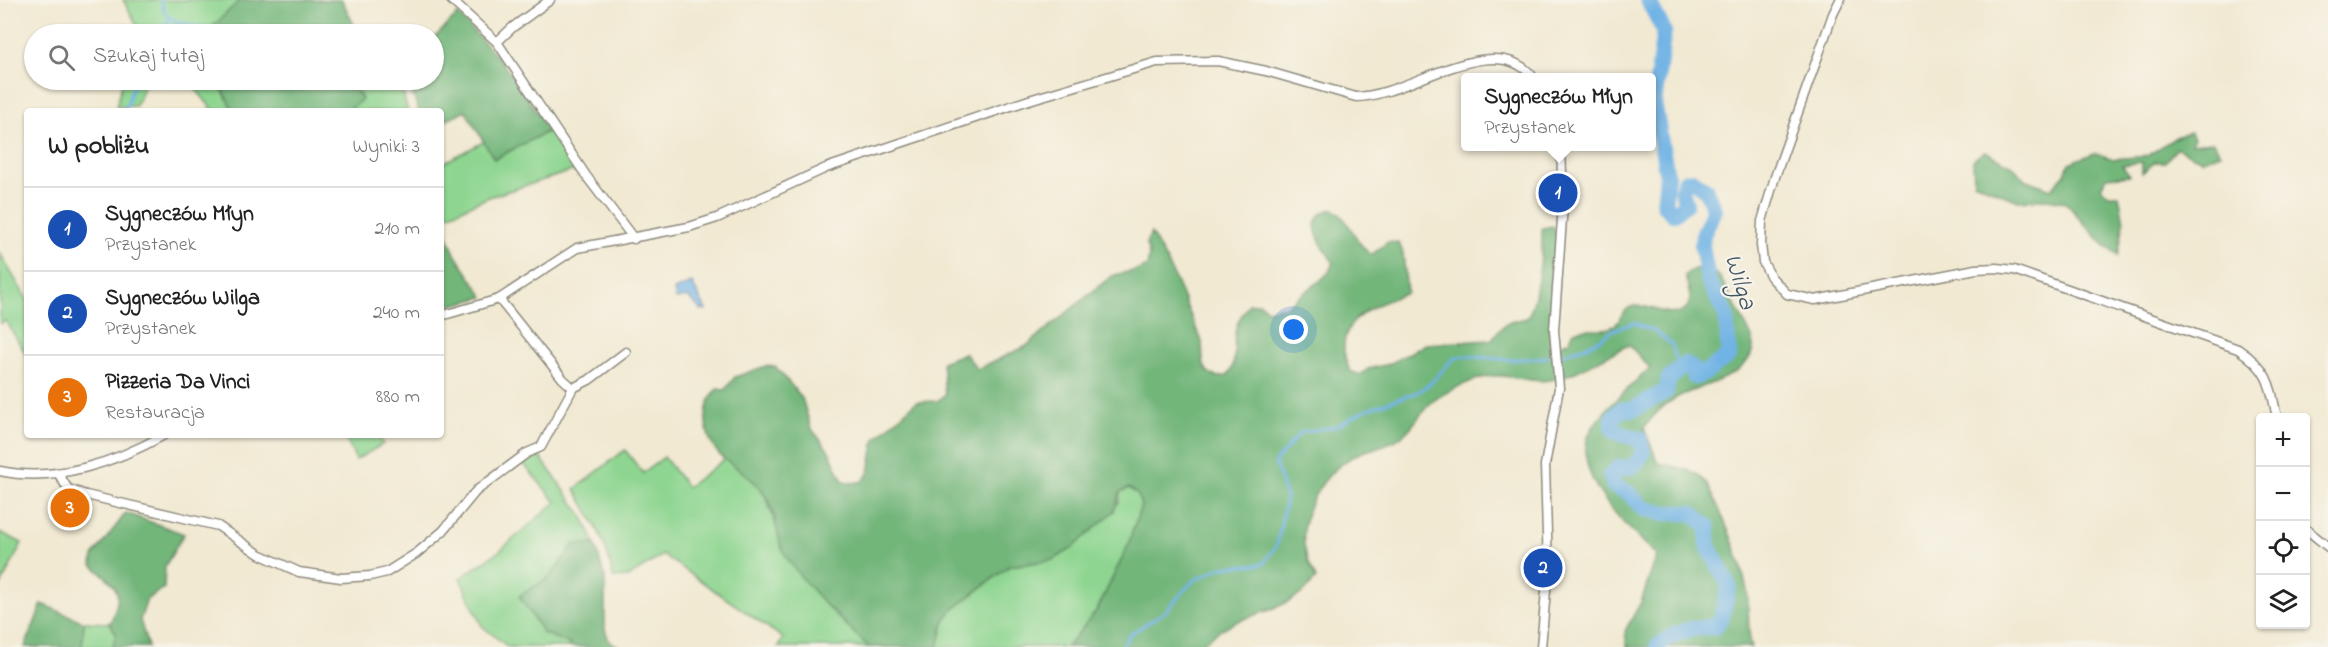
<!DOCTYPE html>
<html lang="pl">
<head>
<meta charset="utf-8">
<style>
  :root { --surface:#fff; --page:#f6f6f6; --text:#222; --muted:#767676; --line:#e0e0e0; --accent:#7c3aed }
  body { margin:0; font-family:"Indie Flower",sans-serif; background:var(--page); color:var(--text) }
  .controls { position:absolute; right:18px; bottom:18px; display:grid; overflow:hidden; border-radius:6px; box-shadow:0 2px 4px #0004 }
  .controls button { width:54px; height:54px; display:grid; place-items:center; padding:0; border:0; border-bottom:2px solid var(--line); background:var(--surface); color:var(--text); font:30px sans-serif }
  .you { position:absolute; left:1294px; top:330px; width:21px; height:21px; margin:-15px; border:4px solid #fff; border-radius:50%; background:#1a73e8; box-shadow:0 0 0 9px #1a73e833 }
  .badge { display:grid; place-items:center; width:39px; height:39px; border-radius:50%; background:var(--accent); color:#fff; font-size:20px; font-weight:700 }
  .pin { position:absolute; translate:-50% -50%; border:3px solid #fff; box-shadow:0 2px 6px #0006 }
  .popup { position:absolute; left:1461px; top:73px; width:195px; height:78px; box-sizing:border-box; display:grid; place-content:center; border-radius:6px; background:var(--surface); filter:drop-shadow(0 2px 4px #0005); font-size:20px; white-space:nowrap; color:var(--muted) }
  .popup b { font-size:22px; color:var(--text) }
  .popup::after { content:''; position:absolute; left:50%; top:100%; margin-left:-12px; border:12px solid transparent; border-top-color:var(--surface) }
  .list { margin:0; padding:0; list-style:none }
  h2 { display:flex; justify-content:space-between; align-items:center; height:78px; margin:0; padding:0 24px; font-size:26px }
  h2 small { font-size:20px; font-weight:400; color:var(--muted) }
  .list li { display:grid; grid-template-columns:39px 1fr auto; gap:18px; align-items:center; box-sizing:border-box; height:84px; padding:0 24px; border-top:2px solid var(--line) }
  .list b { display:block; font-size:22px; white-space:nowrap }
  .list p { margin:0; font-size:20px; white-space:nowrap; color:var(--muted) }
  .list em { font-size:20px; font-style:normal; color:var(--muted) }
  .icon { flex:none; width:33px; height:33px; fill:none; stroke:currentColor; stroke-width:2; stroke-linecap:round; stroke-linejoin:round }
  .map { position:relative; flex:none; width:2328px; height:647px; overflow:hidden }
  .search { position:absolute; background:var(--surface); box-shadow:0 2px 4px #0004; left:24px; top:24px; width:420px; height:66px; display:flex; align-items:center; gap:15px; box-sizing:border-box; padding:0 21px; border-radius:33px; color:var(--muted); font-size:22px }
  .panel { position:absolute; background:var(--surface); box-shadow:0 2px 4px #0004; left:24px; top:108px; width:420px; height:330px; border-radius:6px }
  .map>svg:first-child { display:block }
  .green { fill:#8dd590; stroke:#5c805e; stroke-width:1.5 }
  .forest { fill:#72b67a; stroke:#4e7052; stroke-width:1.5 }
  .water { fill:#70b3e5; stroke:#4e6f88; stroke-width:1.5 }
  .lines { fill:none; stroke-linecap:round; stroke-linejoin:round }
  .stream { stroke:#70b3e5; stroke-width:3 }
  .river { stroke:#70b3e5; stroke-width:16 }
  .street-casing { stroke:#8e8a7e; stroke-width:11 }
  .street { stroke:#fff; stroke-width:8 }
  .labels { text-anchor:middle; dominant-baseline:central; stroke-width:4.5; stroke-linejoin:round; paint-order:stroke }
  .water-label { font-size:26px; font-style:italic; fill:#405463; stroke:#f7f3e8 }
</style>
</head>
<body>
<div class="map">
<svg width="2328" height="647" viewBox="0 0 2328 647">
  <rect width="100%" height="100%" fill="#f7f3e8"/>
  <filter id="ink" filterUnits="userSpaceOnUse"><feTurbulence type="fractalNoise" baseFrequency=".0167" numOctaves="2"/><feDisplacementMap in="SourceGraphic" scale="12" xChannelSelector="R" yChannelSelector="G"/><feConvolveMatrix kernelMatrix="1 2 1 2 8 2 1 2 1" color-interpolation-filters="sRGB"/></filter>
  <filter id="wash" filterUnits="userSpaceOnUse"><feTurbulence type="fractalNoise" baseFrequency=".008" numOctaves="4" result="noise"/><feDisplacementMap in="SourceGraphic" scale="24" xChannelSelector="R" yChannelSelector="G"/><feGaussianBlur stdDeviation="1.35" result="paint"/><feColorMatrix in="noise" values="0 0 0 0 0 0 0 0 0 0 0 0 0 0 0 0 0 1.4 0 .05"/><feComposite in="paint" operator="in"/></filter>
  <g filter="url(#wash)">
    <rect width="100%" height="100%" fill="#f1e9d2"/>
    <!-- green -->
    <g class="green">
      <path d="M123 0H240L205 34H142Z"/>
      <path d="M123 80H147L136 106 116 107Z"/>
      <path d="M188 80H218L233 111H214Z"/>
      <path d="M382 80H399L408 111H348L362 99 358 92Z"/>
      <path d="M550 130 578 169 489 197 448 215 441 194V164L485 141 495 159Z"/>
      <path d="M0 253 27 300V356L6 321 0 324Z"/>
      <path d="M344 435H378L383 444 356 460Z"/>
      <path d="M625 450 643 473 664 457 687 487 725 459 752 478 765 495 788 559 838 617 869 647H778L783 638 663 555 628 577 613 578C608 544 592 518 575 489Z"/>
      <path d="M538 454 582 515 595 544 574 545 550 577 543 633 570 644 568 647H508L482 626 460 578 498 552 556 502 521 461Z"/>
      <path d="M1129 488 1138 495 1141 506 1127 548 1097 610 1067 647H938L945 618 952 610 1010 566 1053 560 1071 549 1119 502 1120 492Z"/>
      <path d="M0 532 22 543 0 587Z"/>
      <path d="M84 622 110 623 116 633 113 647H82Z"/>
    </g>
    <!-- forest -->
    <g class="forest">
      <path d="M240 0H342L356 29 350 34H205Z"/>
      <path d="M458 14 501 61 550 130 494 159 465 110 441 123V111H419L407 80H434V38Z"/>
      <path d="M218 80H349L362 99 348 111H233Z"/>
      <path d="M2190 132 2194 138 2191 144 2213 142 2221 153 2202 160 2177 148 2165 162H2155L2142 173V162L2122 165 2130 175 2107 177 2101 187 2108 195H2119L2124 222 2118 256 2102 243 2065 202 2047 199 2018 201 1974 182 1973 160 1985 151 2013 166 2024 179 2051 189 2065 174 2069 163 2094 153 2114 159 2147 156 2176 137Z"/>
      <path d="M1333 209C1351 220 1354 242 1371 255L1388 242 1399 243 1403 253 1407 293C1369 306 1328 324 1350 371L1360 375 1368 369 1389 364 1426 344 1491 340 1506 323 1527 318C1537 304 1543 247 1542 228L1553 226 1557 236 1550 331 1551 342 1560 345 1569 341 1574 331C1587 326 1605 333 1615 325 1623 318 1623 308 1634 306 1650 302 1686 330 1690 298 1690 292 1686 282 1685 275 1697 264 1708 266 1720 277L1753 339C1757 378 1699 384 1674 399 1662 406 1651 418 1644 428L1658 463C1679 469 1694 466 1708 485 1724 519 1740 554 1747 591 1750 610 1746 629 1752 647H1627L1625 631 1641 602 1657 555C1629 529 1574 481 1588 437 1595 416 1633 384 1650 368L1629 345C1603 356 1578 375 1550 380 1529 384 1506 372 1486 377 1469 381 1446 391 1432 402 1420 412 1415 426 1402 436 1388 446 1376 447 1360 453 1324 469 1295 514 1306 554 1308 563 1313 571 1316 579 1310 585 1303 594 1295 598 1260 619 1232 614 1200 647H1067L1097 610 1127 548 1141 506 1138 495 1129 488 1120 492 1114 511 1071 549 1053 560 1009 566 952 610 945 618 938 647H869C845 624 798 580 783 551 775 533 777 512 765 495 754 478 739 470 724 459 704 442 699 408 717 389L725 390 735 377 766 366 776 367 802 398 811 428 829 451 843 481 853 483 863 481 869 472 875 439 916 402 937 401 945 395 942 362 965 353 977 369 1025 347 1109 278C1121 270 1135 274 1147 266L1149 254 1146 243 1151 233 1169 265 1202 342 1203 362 1207 371 1216 377 1227 376C1238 362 1233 351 1235 334 1236 323 1243 312 1249 304L1260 303 1267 310 1287 306 1322 279 1329 272 1333 262C1321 244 1300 217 1333 209Z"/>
      <path d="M441 221 456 256 484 297 441 308Z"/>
      <path d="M126 513 184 534 165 566 164 588 147 599 140 620 148 647H113L116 633 110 623C125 590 117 587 92 565L93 556Z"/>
      <path d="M574 544H595L605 578V629L609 641 620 647H568L570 644 543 633 519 596 550 577Z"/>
      <path d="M42 604 84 622 82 647H25Z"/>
    </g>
    <!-- water -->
    <path class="water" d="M692 283 706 310H701L688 297 676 299 674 290Z"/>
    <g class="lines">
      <!-- stream -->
      <g class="stream">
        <path d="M161 0C165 31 197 22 218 34"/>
        <path d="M159 34 169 18"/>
        <path d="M125 111 135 80"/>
        <path d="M1561 355 1592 344 1615 329 1634 323 1656 332 1672 345 1679 368"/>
        <path d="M1122 647 1130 634 1165 612 1193 581 1222 567 1263 564 1277 545 1286 498 1275 462 1300 433 1337 426 1365 410 1418 392 1430 384 1453 359 1464 356 1512 360 1548 357"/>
      </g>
      <!-- river -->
      <path class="river" d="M1648 0 1664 31 1654 103 1667 176 1664 205 1673 214 1686 204 1682 191 1685 182 1692 180 1706 190 1714 210 1703 235 1702 246 1708 280 1726 315 1729 355 1705 373 1695 377 1693 369 1686 364 1669 378 1666 391 1634 409 1620 410 1613 418V429L1620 434 1640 439 1643 452C1637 464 1633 470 1619 467L1610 476 1614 486 1629 493 1643 508 1662 513H1692L1708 527V546L1729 586 1721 618 1715 627C1691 627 1675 631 1657 647"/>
    </g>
  </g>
  <g filter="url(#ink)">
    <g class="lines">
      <defs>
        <g id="street">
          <path d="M451 0 497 42 587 177 634 239"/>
          <path d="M1840 0 1833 14 1775 177 1762 221 1761 245 1763 262 1771 277 1787 294 1815 300 1976 269 1996 268 2014 270 2238 349C2269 370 2270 383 2277 418"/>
          <path d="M497 42 513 27 550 0"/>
          <path d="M441 316 499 299 577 248 689 227 717 218 826 168 1029 100 1157 62 1218 61 1266 71 1356 97C1408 97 1493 27 1533 77"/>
          <path d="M573 388 589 380 626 352"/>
          <path d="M0 471C56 483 116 462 164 435"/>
          <path d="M58 473 68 489 86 495 218 526 259 554 299 572 341 578 370 576 387 572 417 553 443 531 476 491 527 453 541 447 573 388 563 379 499 299"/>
          <path d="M2306 529 2328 547"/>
          <path d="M1541 647 1548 568 1545 465 1559 388 1554 330 1563 205 1561 146"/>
        </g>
      </defs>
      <!-- street casing -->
      <use href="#street" class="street-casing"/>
      <!-- street -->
      <use href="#street" class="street"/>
    </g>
  </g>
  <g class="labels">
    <!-- water labels -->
    <g class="water-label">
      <text transform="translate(1739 282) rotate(73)">Wilga</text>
    </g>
  </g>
</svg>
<div class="controls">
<button>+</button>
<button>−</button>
<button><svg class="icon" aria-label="locate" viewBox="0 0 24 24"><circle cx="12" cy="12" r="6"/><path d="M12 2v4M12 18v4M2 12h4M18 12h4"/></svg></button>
<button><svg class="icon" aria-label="layers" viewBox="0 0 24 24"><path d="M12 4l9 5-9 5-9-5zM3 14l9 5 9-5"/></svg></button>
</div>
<div class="you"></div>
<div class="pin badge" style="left:1558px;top:193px;background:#1a4fb4">1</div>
<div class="popup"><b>Sygneczów Młyn</b>Przystanek</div>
<div class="pin badge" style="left:1543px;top:568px;background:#1a4fb4">2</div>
<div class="pin badge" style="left:70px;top:508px;background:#e8710a">3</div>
<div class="search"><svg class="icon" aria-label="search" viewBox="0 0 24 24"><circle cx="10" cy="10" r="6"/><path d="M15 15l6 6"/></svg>Szukaj tutaj</div>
<section class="panel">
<h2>W pobliżu<small>Wyniki: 3</small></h2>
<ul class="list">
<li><span class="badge" style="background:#1a4fb4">1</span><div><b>Sygneczów Młyn</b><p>Przystanek</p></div><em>210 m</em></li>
<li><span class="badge" style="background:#1a4fb4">2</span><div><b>Sygneczów Wilga</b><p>Przystanek</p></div><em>240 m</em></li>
<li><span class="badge" style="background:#e8710a">3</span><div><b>Pizzeria Da Vinci</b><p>Restauracja</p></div><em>880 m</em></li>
</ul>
</section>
</div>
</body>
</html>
